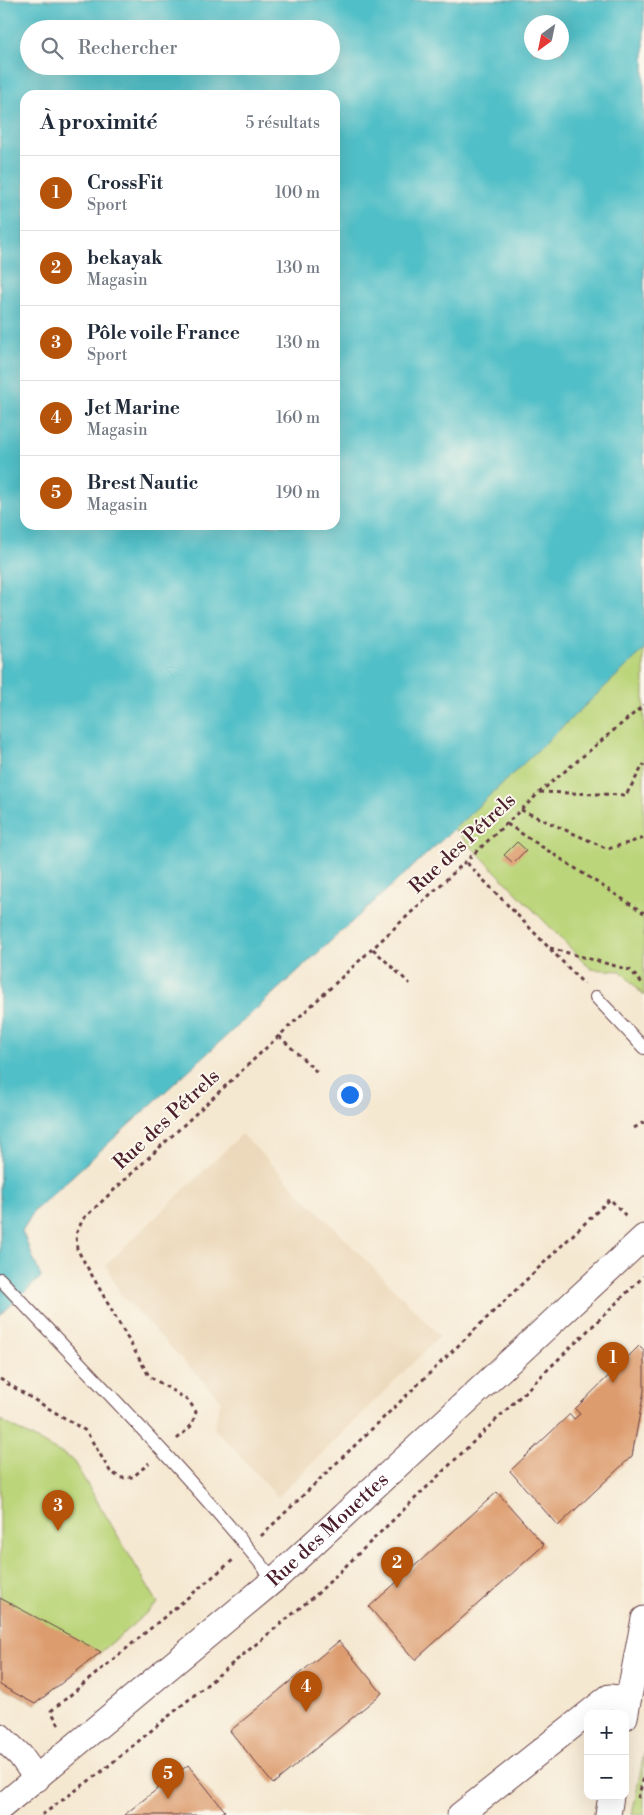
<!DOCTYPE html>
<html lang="fr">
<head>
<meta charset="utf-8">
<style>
  :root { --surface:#fff; --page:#f6f6f7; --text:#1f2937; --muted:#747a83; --line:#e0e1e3; --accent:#b45309 }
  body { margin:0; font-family:"Libre Bodoni",serif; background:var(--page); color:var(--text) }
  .controls { position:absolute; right:15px; bottom:15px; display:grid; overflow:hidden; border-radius:10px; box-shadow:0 5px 20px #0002 }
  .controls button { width:45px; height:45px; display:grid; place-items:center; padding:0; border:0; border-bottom:1px solid var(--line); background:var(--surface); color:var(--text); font:25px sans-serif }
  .compass { position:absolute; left:524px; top:15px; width:45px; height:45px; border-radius:50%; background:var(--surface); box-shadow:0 5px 20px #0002; rotate:213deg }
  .you { position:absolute; left:349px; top:1094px; width:18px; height:18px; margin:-12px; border:4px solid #fff; border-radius:50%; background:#1a73e8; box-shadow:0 0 0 8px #1a73e833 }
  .badge { display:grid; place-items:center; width:32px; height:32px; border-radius:50%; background:var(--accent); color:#fff; font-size:16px; font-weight:700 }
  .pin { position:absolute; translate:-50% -41px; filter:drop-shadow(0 1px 2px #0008) }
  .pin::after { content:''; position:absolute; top:26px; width:18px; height:15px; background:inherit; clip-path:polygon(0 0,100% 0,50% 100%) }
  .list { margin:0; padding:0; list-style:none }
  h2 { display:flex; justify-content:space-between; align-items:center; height:65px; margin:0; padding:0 20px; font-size:21px }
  h2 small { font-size:16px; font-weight:400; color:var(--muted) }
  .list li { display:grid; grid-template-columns:32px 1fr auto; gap:15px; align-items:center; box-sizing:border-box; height:75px; padding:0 20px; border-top:1px solid var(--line) }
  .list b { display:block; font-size:19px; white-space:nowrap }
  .list p { margin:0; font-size:16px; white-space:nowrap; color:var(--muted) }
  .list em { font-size:16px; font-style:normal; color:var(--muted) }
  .icon { flex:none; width:28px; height:28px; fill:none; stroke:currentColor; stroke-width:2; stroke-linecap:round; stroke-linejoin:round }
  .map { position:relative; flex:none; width:644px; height:1815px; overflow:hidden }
  .search { position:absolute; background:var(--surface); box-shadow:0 5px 20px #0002; left:20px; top:20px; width:320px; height:55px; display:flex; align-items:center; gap:12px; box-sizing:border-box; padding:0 18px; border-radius:28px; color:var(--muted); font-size:19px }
  .panel { position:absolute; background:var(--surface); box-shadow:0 5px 20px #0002; left:20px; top:90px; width:320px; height:440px; border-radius:15px }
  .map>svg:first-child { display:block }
  .built { fill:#ecd8ba }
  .green { fill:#bbd57a; stroke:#827a52 }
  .water { fill:#51bfc7; stroke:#4e6f79; fill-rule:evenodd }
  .building { fill:#dd9c6e }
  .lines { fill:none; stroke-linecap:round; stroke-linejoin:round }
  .service-casing { stroke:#643d44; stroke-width:14 }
  .minor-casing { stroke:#643d44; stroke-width:27 }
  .path { stroke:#643d44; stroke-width:3; stroke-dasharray:4 4; stroke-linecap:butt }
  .service { stroke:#fff; stroke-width:12 }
  .minor { stroke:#fff; stroke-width:25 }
  .labels { text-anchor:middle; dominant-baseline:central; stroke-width:4; stroke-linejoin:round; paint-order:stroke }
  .street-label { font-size:20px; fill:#4a1f2b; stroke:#fbf7ec }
</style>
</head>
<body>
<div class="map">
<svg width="644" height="1815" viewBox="0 0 644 1815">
  <rect width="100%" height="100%" fill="#fbf7ec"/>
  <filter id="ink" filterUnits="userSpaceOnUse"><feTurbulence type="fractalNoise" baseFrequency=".02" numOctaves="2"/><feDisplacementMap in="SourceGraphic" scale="10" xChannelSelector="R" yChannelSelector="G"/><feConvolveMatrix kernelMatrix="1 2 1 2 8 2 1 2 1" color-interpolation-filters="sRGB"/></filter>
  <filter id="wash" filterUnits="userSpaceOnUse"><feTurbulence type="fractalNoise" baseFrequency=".0096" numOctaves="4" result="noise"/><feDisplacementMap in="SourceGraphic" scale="20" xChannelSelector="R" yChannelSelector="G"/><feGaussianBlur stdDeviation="1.12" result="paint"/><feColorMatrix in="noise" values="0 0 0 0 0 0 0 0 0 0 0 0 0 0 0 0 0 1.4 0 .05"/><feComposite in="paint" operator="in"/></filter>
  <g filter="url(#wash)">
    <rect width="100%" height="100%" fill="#f5e8d1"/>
    <!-- built -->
    <path class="built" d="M242 1134 440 1336 278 1497 214 1428 221 1400 121 1295 106 1265Z"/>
    <!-- green -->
    <g class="green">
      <path d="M644 648V996L621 971 591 969 454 829Z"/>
      <path d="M0 1420 72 1459 158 1603 101 1652 35 1704 0 1685Z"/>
      <path d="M644 1753V1815H632Z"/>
    </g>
    <!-- water -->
    <path class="water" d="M0 0H644V650L454 829 34 1211 22 1231 41 1277 0 1315ZM532 22H562V52H532ZM29 29H331V66H29ZM25 95H335V525H25Z"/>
    <g id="blocks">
      <!-- building -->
      <g class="building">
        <path d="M517 842 526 850 513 863 504 855Z"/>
        <path d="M639 1346 644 1351V1391L632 1456 558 1526 510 1471 570 1414 574 1419 580 1414 575 1409Z"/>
        <path d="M497 1492 544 1545 415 1660 369 1607Z"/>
        <path d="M0 1598 101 1652 35 1704 0 1685Z"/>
        <path d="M339 1641 382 1693 273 1784 230 1731Z"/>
        <path d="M188 1765 225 1811 219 1815H124Z"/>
      </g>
    </g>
  </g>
  <g filter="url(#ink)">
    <use href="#blocks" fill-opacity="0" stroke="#643d44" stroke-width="1"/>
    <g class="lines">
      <defs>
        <g id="service">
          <path d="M596 997 644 1048"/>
          <path d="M0 1279C93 1378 189 1474 274 1580"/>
        </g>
        <g id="minor">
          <path d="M625 1717 644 1619"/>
          <path d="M0 1736 20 1755 37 1779"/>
          <path id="s1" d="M0 1808 274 1580 644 1237"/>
          <path d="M460 1815 609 1697 628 1699"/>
          <path d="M608 1815 611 1796"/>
        </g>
      </defs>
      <!-- service casing -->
      <use href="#service" class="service-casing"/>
      <!-- minor casing -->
      <use href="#minor" class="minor-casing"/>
      <!-- path -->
      <g class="path">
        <path d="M540 792 626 795 644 764"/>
        <path d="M521 810 608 849 644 838"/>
        <path d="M507 824 644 913"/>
        <path d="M467 863 584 984"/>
        <path d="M550 948 630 970 644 985"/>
        <path d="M373 949 410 984"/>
        <path d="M279 1036 318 1073"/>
        <path d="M634 1128 644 1122"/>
        <path d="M0 1379 86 1431 110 1471 120 1478 133 1477 149 1463"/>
        <path d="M177 1439 192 1425 196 1412 189 1401 149 1376 77 1249 76 1234 83 1219 540 792 644 705"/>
        <path d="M261 1536 610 1199 628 1218"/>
        <path d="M59 1725 51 1711 233 1560"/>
        <path d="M638 1798 644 1777"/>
        <path d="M42 1815 101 1772 318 1593 644 1276"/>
      </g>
      <!-- service -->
      <use href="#service" class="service"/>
      <!-- minor -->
      <use href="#minor" class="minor"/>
    </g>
  </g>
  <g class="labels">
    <!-- street labels -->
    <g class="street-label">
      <text transform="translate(463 844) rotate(-43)">Rue des Pétrels</text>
      <text transform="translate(167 1120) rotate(-43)">Rue des Pétrels</text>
      <text stroke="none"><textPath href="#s1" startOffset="430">Rue des Mouettes</textPath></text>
    </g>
  </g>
</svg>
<div class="controls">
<button>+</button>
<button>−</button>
</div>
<svg class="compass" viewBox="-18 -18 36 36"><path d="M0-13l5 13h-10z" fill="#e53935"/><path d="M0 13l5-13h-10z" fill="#747a83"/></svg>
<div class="you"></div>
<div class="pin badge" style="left:613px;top:1383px">1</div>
<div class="pin badge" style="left:397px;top:1588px">2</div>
<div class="pin badge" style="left:58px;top:1531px">3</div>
<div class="pin badge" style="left:306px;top:1712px">4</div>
<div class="pin badge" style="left:168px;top:1799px">5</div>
<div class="search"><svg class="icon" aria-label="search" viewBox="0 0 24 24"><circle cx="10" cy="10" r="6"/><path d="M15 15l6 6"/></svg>Rechercher</div>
<section class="panel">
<h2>À proximité<small>5 résultats</small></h2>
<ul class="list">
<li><span class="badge">1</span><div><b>CrossFit</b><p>Sport</p></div><em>100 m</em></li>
<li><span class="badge">2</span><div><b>bekayak</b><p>Magasin</p></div><em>130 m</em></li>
<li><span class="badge">3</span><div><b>Pôle voile France</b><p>Sport</p></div><em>130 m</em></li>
<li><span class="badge">4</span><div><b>Jet Marine</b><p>Magasin</p></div><em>160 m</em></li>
<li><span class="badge">5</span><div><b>Brest Nautic</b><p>Magasin</p></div><em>190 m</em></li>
</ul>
</section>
</div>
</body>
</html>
